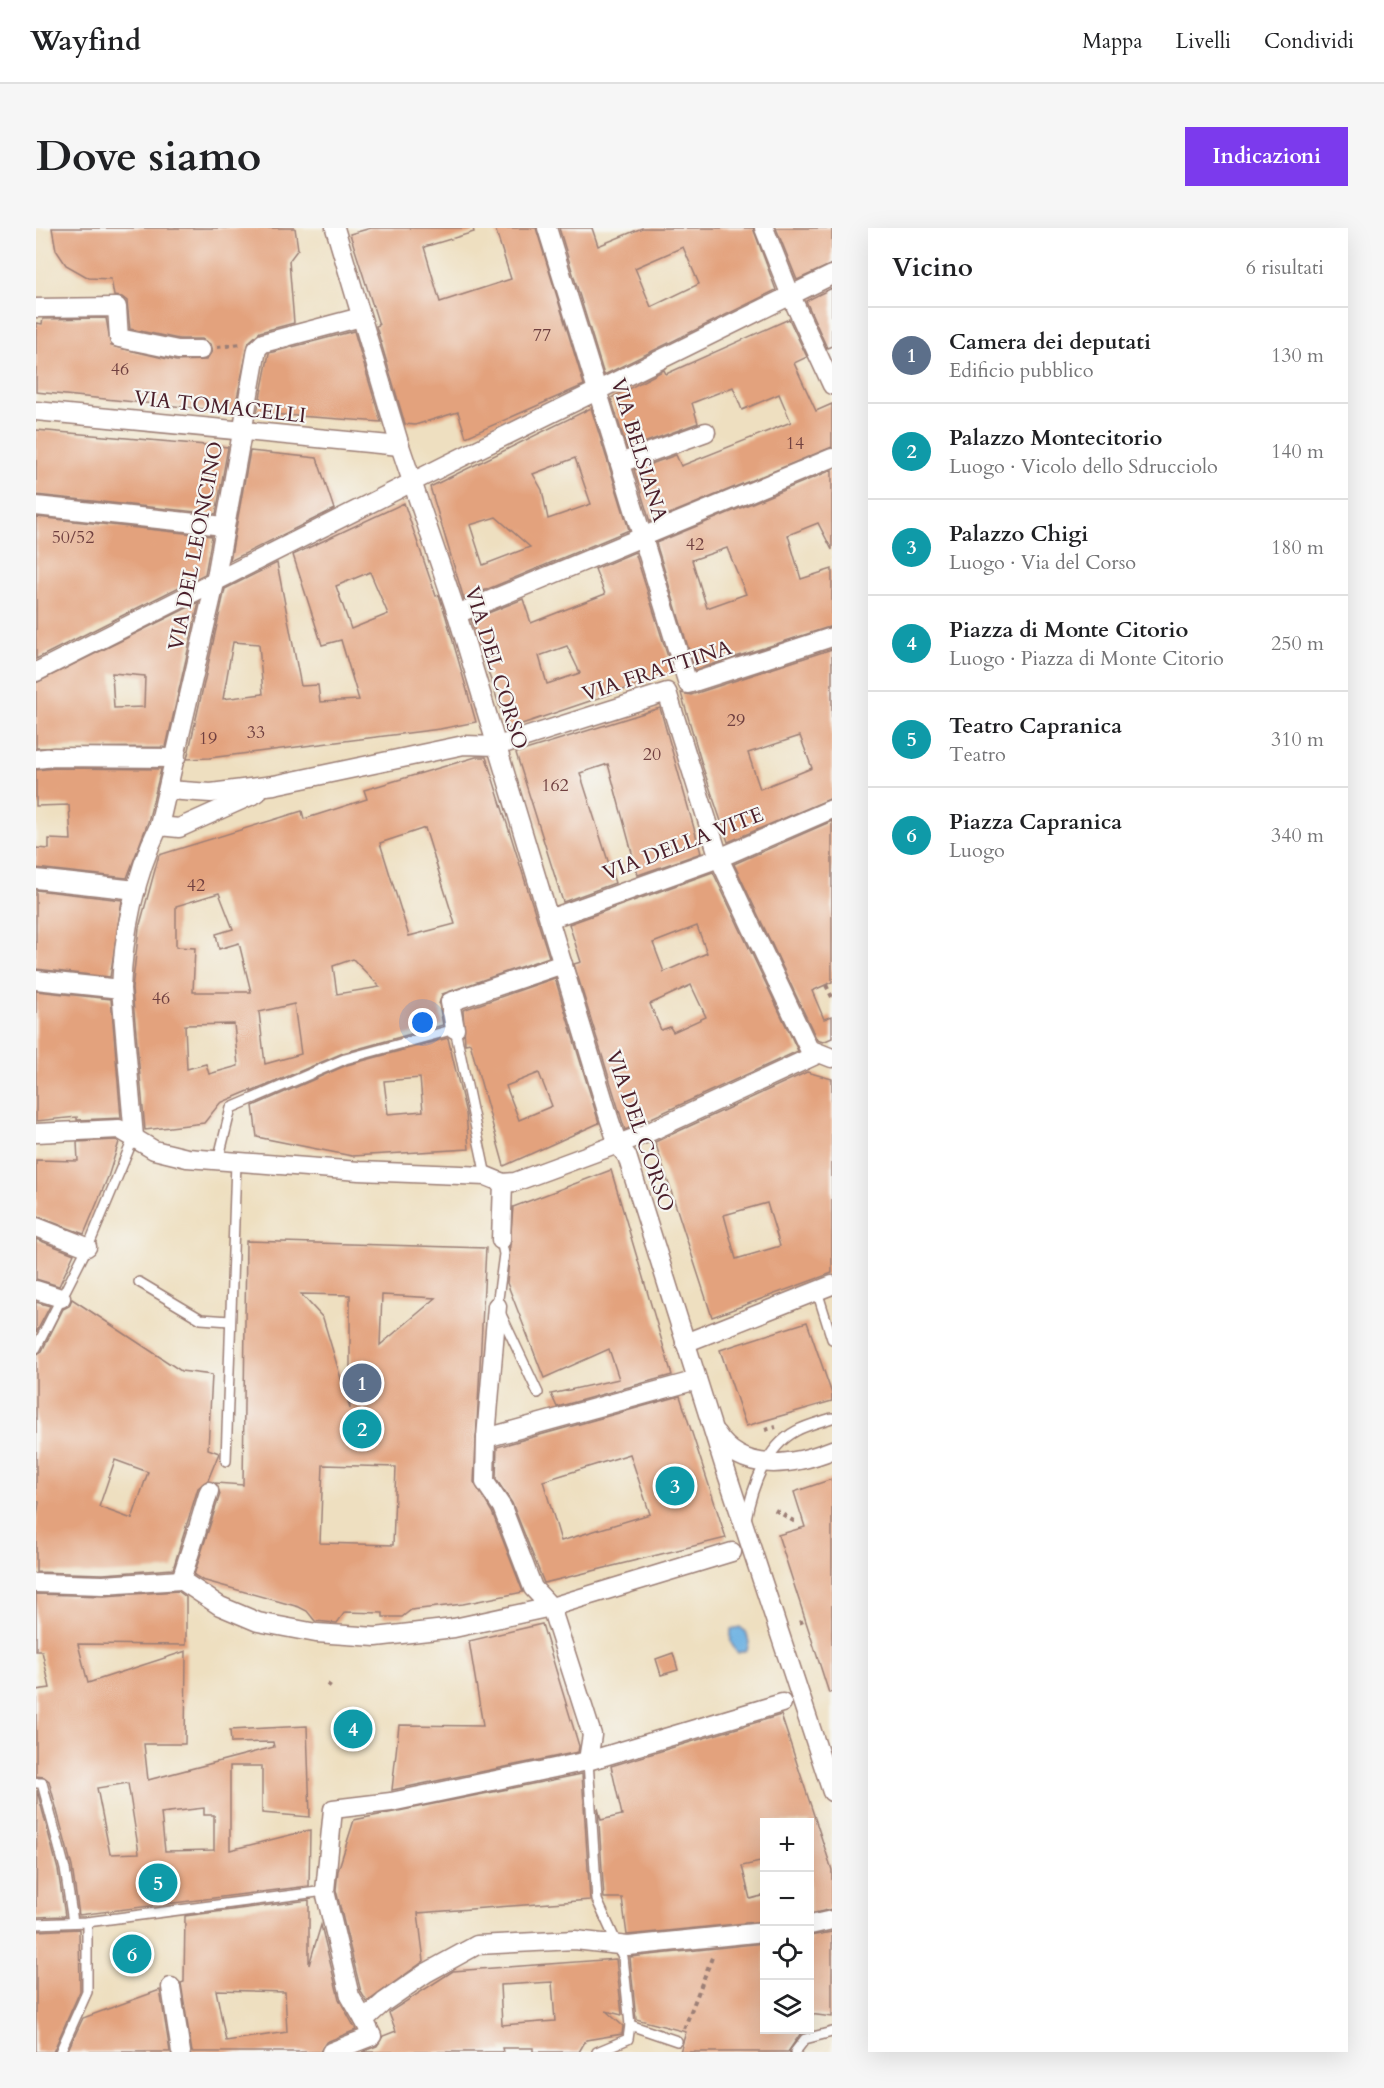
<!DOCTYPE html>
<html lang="it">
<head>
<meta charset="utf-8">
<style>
  :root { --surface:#fff; --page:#f6f6f6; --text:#202124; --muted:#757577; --line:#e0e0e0; --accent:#7c3aed }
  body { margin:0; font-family:Cardo,serif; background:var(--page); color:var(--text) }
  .controls { position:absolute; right:18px; bottom:18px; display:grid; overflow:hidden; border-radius:0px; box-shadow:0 6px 24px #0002 }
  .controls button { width:54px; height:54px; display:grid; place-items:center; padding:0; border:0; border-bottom:2px solid var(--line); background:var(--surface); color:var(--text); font:30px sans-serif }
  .you { position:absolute; left:387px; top:795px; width:21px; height:21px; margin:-15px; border:4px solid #fff; border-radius:50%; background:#1a73e8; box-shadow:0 0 0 9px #1a73e833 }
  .badge { display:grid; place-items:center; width:39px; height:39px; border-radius:50%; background:var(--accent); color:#fff; font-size:20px; font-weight:700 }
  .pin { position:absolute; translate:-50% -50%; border:3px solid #fff; box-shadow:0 2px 6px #0006 }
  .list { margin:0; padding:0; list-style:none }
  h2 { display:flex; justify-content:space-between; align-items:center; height:78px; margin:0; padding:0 24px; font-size:26px }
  h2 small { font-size:20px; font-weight:400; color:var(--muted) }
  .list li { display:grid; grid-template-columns:39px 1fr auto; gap:18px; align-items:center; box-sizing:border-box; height:96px; padding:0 24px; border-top:2px solid var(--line) }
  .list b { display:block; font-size:22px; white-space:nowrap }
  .list p { margin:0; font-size:20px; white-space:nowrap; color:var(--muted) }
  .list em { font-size:20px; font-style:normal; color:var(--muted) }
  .icon { flex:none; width:33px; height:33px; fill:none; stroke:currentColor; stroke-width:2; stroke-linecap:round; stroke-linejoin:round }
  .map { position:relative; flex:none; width:796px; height:1824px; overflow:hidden; border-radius:0px }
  header { display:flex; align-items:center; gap:36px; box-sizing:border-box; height:84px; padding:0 30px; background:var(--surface); border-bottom:2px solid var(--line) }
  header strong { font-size:28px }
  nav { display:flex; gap:33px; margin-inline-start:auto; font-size:21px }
  .intro { display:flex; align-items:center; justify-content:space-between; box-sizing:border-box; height:144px; padding:0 36px }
  h1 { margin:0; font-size:42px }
  .button { padding:15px 27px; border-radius:0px; background:var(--accent); color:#fff; font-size:21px; font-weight:700 }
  main { display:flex; gap:36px; padding:0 36px }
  aside { flex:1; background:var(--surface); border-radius:0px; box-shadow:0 6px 24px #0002 }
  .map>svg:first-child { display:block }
  .water { fill:#6cb1e2; stroke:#5b6886; stroke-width:1.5 }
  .building { fill:#e3a27d; fill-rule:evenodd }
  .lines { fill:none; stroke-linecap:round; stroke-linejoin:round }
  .lane-casing { stroke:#9c7f76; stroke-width:12 }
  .street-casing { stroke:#9c7f76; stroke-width:21 }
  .path { stroke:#9c7f76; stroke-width:4; stroke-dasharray:4.5 4.5; stroke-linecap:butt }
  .lane { stroke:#fff; stroke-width:9 }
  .street { stroke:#fff; stroke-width:18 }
  .labels { text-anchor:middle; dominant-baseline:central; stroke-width:4.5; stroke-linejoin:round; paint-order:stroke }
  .number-label { font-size:18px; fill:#704040 }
  .street-label { font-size:21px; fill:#4a1f2b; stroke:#f6f6f2 }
</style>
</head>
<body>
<header>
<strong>Wayfind</strong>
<nav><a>Mappa</a><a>Livelli</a><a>Condividi</a></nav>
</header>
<div class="intro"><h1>Dove siamo</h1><a class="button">Indicazioni</a></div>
<main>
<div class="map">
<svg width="796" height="1824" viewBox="0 0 796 1824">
  <rect width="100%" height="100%" fill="#f6f6f2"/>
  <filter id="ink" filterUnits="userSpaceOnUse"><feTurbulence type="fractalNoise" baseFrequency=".0167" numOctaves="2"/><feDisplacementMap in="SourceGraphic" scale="12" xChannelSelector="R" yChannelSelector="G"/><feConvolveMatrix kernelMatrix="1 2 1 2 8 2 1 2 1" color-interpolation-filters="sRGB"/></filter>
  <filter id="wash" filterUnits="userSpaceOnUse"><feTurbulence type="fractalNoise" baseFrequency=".008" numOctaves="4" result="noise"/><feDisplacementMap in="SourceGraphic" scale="24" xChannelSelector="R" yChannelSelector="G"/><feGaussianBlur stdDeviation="1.35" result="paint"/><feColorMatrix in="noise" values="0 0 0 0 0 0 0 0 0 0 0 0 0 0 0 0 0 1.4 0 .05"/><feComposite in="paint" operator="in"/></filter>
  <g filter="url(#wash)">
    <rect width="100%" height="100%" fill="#eedfc0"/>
    <!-- water -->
    <path class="water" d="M704 1399 710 1404 713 1414 711 1422 702 1425C692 1411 695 1417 695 1401Z"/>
    <g id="blocks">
      <!-- building -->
      <g class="building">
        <path d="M16 0H259L262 21 253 33 258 95 224 104 213 114 198 184 0 164V95L6 96 7 91 70 90 75 118 140 133 170 132 176 123 174 116 166 111H143L94 101 91 73 86 69 78 68 75 51 53 50 30 37 20 22Z"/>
        <path d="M335 0H437L438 4 388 19 404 74 475 51 459 0H500L548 157 430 209 422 184 379 197 369 196 340 98 343 97 314 6Z"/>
        <path d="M523 0H556L562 18 606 0H717L740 62 568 147ZM647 19 663 56 615 79 599 40Z"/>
        <path d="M740 0H796V36L761 52Z"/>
        <path d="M796 60V118L791 120 770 73Z"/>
        <path d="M753 91 771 129 758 135 780 183 796 176V219L614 294 598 242 640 227 645 238 755 194 743 166 706 182 697 159 656 175 662 195 591 221 575 170 628 142 630 146Z"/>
        <path d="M318 103 345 194 221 185 233 125Z"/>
        <path d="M555 180 593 302 428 371 394 259ZM539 230 555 276 512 291 506 262 497 246ZM460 289 494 319 447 337 434 297Z"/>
        <path d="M0 202 192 219 180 286 0 267Z"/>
        <path d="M214 223 281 230 298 281 194 333Z"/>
        <path d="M796 242V322L782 295 752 307 765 351 796 341V398L659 442 620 315ZM691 320 710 366 671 380 656 332Z"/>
        <path d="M368 275 400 368 403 367 410 389 440 494 404 501 173 530 151 531 189 361 241 335 265 458 282 457 284 474 323 472 305 412 286 417 257 327ZM334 344 352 386 315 401 300 358ZM197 414 223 416 227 466 187 471Z"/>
        <path d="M0 289 176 308 169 346 0 431Z"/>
        <path d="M599 324 637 445 471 501 435 392 487 371 495 395 569 366 559 341ZM531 418 544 445 511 456 503 428Z"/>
        <path d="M163 374 130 519 0 520V455ZM76 445 109 448 108 479 78 480Z"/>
        <path d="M796 421V570L692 614 667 540 645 465 655 467ZM764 508 776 540 724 561 712 525Z"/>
        <path d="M624 480 665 625 602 647 572 536 544 545 579 655 527 674 480 525Z"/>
        <path d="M440 529H450L513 729 406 766 403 776 407 797 307 825 215 864V862L184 875 168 895 109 902 96 761 103 700 123 627 266 583 268 591 331 571 328 562ZM389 600 419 696 373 708 344 615ZM183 665 197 701 180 706 183 721 203 715 215 764H157L159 720 140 719V678ZM317 731 344 759 301 766 297 738ZM258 776 265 826 229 836 223 784ZM198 796 202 838 173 846 170 836 151 841 149 797Z"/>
        <path d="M19 540 125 541 112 594 91 650 0 640V620L13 621V611L35 612 33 577 0 578V542Z"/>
        <path d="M796 593V754L776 763 788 791 796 788V810L787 814 781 812 698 636Z"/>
        <path d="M677 644 762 823 589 902 538 736 545 734 533 696ZM661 698 671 725 628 744 617 715ZM655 757 670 789 637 804 634 799 625 802 614 776Z"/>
        <path d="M0 662 86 672 74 749 0 741Z"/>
        <path d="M519 750 563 895 468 938 434 815 429 816 427 782ZM503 845 516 878 483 892 470 858Z"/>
        <path d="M0 763 75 771 85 890 41 892V889L0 893Z"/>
        <path d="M412 810 430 886 433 921 316 928 221 909 217 878 311 837ZM384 850 387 883 352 886 348 853Z"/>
        <path d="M771 844 796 851V1045L676 1089 619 914ZM731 975 744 1018 700 1031 688 987Z"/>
        <path d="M80 912 83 914 72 949 48 1006 0 988V932L42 933 41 914Z"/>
        <path d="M575 942 636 1147 521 1179 515 1166 583 1151 573 1121 508 1150 471 1055 477 979Z"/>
        <path d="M0 1011 38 1026 23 1058 0 1051Z"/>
        <path d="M210 1013 450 1020 438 1254 456 1284 487 1364 427 1376 375 1382 366 1389H347V1385L309 1384 301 1395 279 1393 271 1383 263 1379 166 1352 158 1347 184 1266 180 1255 207 1257ZM265 1066 314 1067V1181L287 1090ZM346 1067 400 1070 344 1117ZM287 1237 360 1239 357 1317 284 1315Z"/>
        <path d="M36 1071 145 1143 176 1147 172 1221 183 1225 172 1252 162 1260 137 1341 67 1346 0 1344V1295L3 1274 0 1273V1127L6 1123 27 1081 33 1078ZM79 1232 112 1244 96 1291 63 1279Z"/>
        <path d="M0 1074 14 1078 0 1105Z"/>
        <path d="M771 1094 796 1166V1173L710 1198 684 1122Z"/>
        <path d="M644 1168 690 1310 508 1355 476 1275 460 1251 461 1219ZM594 1226 614 1286 525 1313 507 1253Z"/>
        <path d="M796 1251V1464L793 1465 742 1307 769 1299 758 1264Z"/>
        <path d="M142 1363 150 1369V1417L42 1416 52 1455 150 1423 149 1516H108L112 1552 238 1519 237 1514 195 1515 194 1502 271 1498 274 1589 226 1585V1538H194V1622L274 1602 273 1658 43 1687 36 1639 13 1553 8 1549 0 1548V1462L14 1460 6 1423H0V1366L68 1368ZM92 1555 103 1625 74 1626 61 1560ZM168 1580V1587H178V1622L129 1623 125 1585Z"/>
        <path d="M506 1396 543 1518 542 1524 356 1562 363 1497 447 1498 433 1413Z"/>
        <path d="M637 1425 642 1442 625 1447 620 1431Z"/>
        <path d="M745 1487 796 1642V1681L774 1686V1594H729V1633L706 1638 714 1671 729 1667V1693L591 1707 586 1670H568L562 1580 565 1592 586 1587 575 1538Z"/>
        <path d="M546 1546 554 1672 382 1685 388 1733 331 1774 325 1764 300 1662 302 1643 318 1592Z"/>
        <path d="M1 1562 22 1642 29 1688 0 1689Z"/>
        <path d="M273 1672V1737L285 1697 303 1771 320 1802 290 1814 284 1824H156L145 1755 148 1754 149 1688ZM180 1762 249 1764 251 1804 190 1813Z"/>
        <path d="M43 1701 44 1763 17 1824H0V1703Z"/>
        <path d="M796 1704V1789L774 1786V1708Z"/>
        <path d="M729 1715V1802H767L752 1824H644L650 1804 600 1791 594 1729Z"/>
        <path d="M580 1731 586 1787 570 1783 587 1798 586 1806 550 1812 543 1824H497V1820H466L467 1824H326L341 1818 347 1808 360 1803 353 1785 355 1783 417 1743ZM516 1754 519 1793 466 1797 464 1757Z"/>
        <path d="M124 1762 134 1824H31L47 1790Z"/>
      </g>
    </g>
  </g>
  <g filter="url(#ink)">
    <use href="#blocks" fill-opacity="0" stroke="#9c7f76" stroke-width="1.5"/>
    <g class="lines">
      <defs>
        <g id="lane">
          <path d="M182 933 195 880 309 831 419 801 450 948"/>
          <path d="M465 1012 468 1026 461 1078 502 1165"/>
          <path d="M103 1054 165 1091 194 1093"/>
          <path d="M781 1063 796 1111"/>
          <path d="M0 1120 55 1012 98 909"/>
          <path d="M190 1233 200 934"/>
          <path d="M710 1291C716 1259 730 1219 760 1203 771 1197 784 1194 796 1190"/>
          <path d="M552 1533 561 1672 587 1729 594 1797 592 1811 561 1824"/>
          <path d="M0 1555H6L29 1641 37 1694"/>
          <path d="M0 1696 51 1694 289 1663"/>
          <path d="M594 1797 641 1813"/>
          <path d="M24 1824 51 1764V1694"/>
          <path d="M759 1824 769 1811 796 1804"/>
        </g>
        <g id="street">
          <path d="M299 0 364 218 421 386 573 890 582 917 591 928 689 1240 796 1564"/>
          <path d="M511 0 652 456 796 409"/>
          <path d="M728 0 755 68 796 157"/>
          <path d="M0 80 81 79 83 110 142 122H165"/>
          <path d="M0 183 364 218"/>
          <path d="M584 235 670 204"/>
          <path d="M0 278 188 298"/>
          <path d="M421 386 796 230"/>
          <path d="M0 444 410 237 796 47"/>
          <path d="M0 531 18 529 140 530"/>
          <path d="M132 562 175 565 238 557 428 517 461 518 631 464 683 630 773 821 796 830"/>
          <path d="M123 598 143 600 221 565"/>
          <path d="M0 651 100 662"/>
          <path d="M513 691 683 630 796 581"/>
          <path d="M0 752 85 761"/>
          <path d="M419 801 414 774 527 736"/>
          <path d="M0 905 83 901 118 922 151 930 323 943 450 948 467 955 479 954 609 906 782 826"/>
          <path d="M98 909 85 761C87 706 99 647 123 598L179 355 221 121 227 115 325 89"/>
          <path d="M0 999 51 1019"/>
          <path d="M465 1012 467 955"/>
          <path d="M0 1062 25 1070"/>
          <path d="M461 1078 450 1210 449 1254 466 1279 497 1360 515 1379 556 1507 553 1526"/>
          <path d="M649 1115 796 1057"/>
          <path d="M680 1205C706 1247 758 1237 796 1222"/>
          <path d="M450 1210 661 1152"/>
          <path d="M163 1296 173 1263"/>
          <path d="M145 1352 161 1302"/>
          <path d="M0 1355 67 1357 145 1352 184 1378 222 1394 280 1405 340 1409 418 1400 515 1379 696 1324"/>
          <path d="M774 1697 796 1692"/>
          <path d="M135 1759 145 1824"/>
          <path d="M328 1792 314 1768 289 1663 297 1581 355 1574 552 1533 746 1475"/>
          <path d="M295 1824 336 1808 328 1792 348 1774 390 1745 441 1717 539 1712 592 1718 728 1704"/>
        </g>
      </defs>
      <!-- lane casing -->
      <use href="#lane" class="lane-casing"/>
      <!-- street casing -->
      <use href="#street" class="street-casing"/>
      <!-- path -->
      <g class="path">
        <path d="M181 119 206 116"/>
        <path d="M790 757 796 769"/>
        <path d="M729 1202 740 1199"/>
        <path d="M739 1282 761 1295"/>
        <path d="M763 1395 770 1392"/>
        <path d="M291 1456 295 1459"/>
        <path d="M648 1801 677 1727"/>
      </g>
      <!-- lane -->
      <use href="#lane" class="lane"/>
      <!-- street -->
      <use href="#street" class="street"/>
    </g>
  </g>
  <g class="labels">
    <!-- number labels -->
    <g class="number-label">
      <text x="506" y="107">77</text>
      <text x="84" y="141">46</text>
      <text x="759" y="215">14</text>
      <text x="37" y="309">50/52</text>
      <text x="659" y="316">42</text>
      <text x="700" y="492">29</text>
      <text x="220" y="504">33</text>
      <text x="172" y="510">19</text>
      <text x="616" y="526">20</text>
      <text x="519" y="557">162</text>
      <text x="160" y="657">42</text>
      <text x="125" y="770">46</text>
    </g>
    <!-- street labels -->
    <g class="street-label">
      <text transform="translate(184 179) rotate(6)">VIA TOMACELLI</text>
      <text transform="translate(603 222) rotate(73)">VIA BELSIANA</text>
      <text transform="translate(160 318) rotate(-79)">VIA DEL LEONCINO</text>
      <text transform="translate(460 440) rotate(73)">VIA DEL CORSO</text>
      <text transform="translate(621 443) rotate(-18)">VIA FRATTINA</text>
      <text transform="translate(647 616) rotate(-21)">VIA DELLA VITE</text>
      <text transform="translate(604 903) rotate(71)">VIA DEL CORSO</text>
    </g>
  </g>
</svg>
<div class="controls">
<button>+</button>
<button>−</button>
<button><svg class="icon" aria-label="locate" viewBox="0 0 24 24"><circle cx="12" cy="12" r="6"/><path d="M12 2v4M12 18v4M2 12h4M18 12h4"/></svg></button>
<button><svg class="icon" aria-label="layers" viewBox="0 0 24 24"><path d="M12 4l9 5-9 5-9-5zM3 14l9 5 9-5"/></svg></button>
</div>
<div class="you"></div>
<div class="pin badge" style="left:326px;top:1155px;background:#5c6f8a">1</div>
<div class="pin badge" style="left:326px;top:1201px;background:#0f9aa8">2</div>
<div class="pin badge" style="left:639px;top:1258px;background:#0f9aa8">3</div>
<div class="pin badge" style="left:317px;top:1501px;background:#0f9aa8">4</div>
<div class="pin badge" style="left:122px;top:1655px;background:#0f9aa8">5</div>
<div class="pin badge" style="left:96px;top:1726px;background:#0f9aa8">6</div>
</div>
<aside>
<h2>Vicino<small>6 risultati</small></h2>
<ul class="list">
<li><span class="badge" style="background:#5c6f8a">1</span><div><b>Camera dei deputati</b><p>Edificio pubblico</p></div><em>130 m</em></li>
<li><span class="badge" style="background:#0f9aa8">2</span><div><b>Palazzo Montecitorio</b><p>Luogo · Vicolo dello Sdrucciolo</p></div><em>140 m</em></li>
<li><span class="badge" style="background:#0f9aa8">3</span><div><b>Palazzo Chigi</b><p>Luogo · Via del Corso</p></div><em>180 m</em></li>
<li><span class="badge" style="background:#0f9aa8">4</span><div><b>Piazza di Monte Citorio</b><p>Luogo · Piazza di Monte Citorio</p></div><em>250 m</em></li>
<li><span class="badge" style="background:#0f9aa8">5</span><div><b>Teatro Capranica</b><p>Teatro</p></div><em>310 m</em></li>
<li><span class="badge" style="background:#0f9aa8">6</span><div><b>Piazza Capranica</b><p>Luogo</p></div><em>340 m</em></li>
</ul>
</aside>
</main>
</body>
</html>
